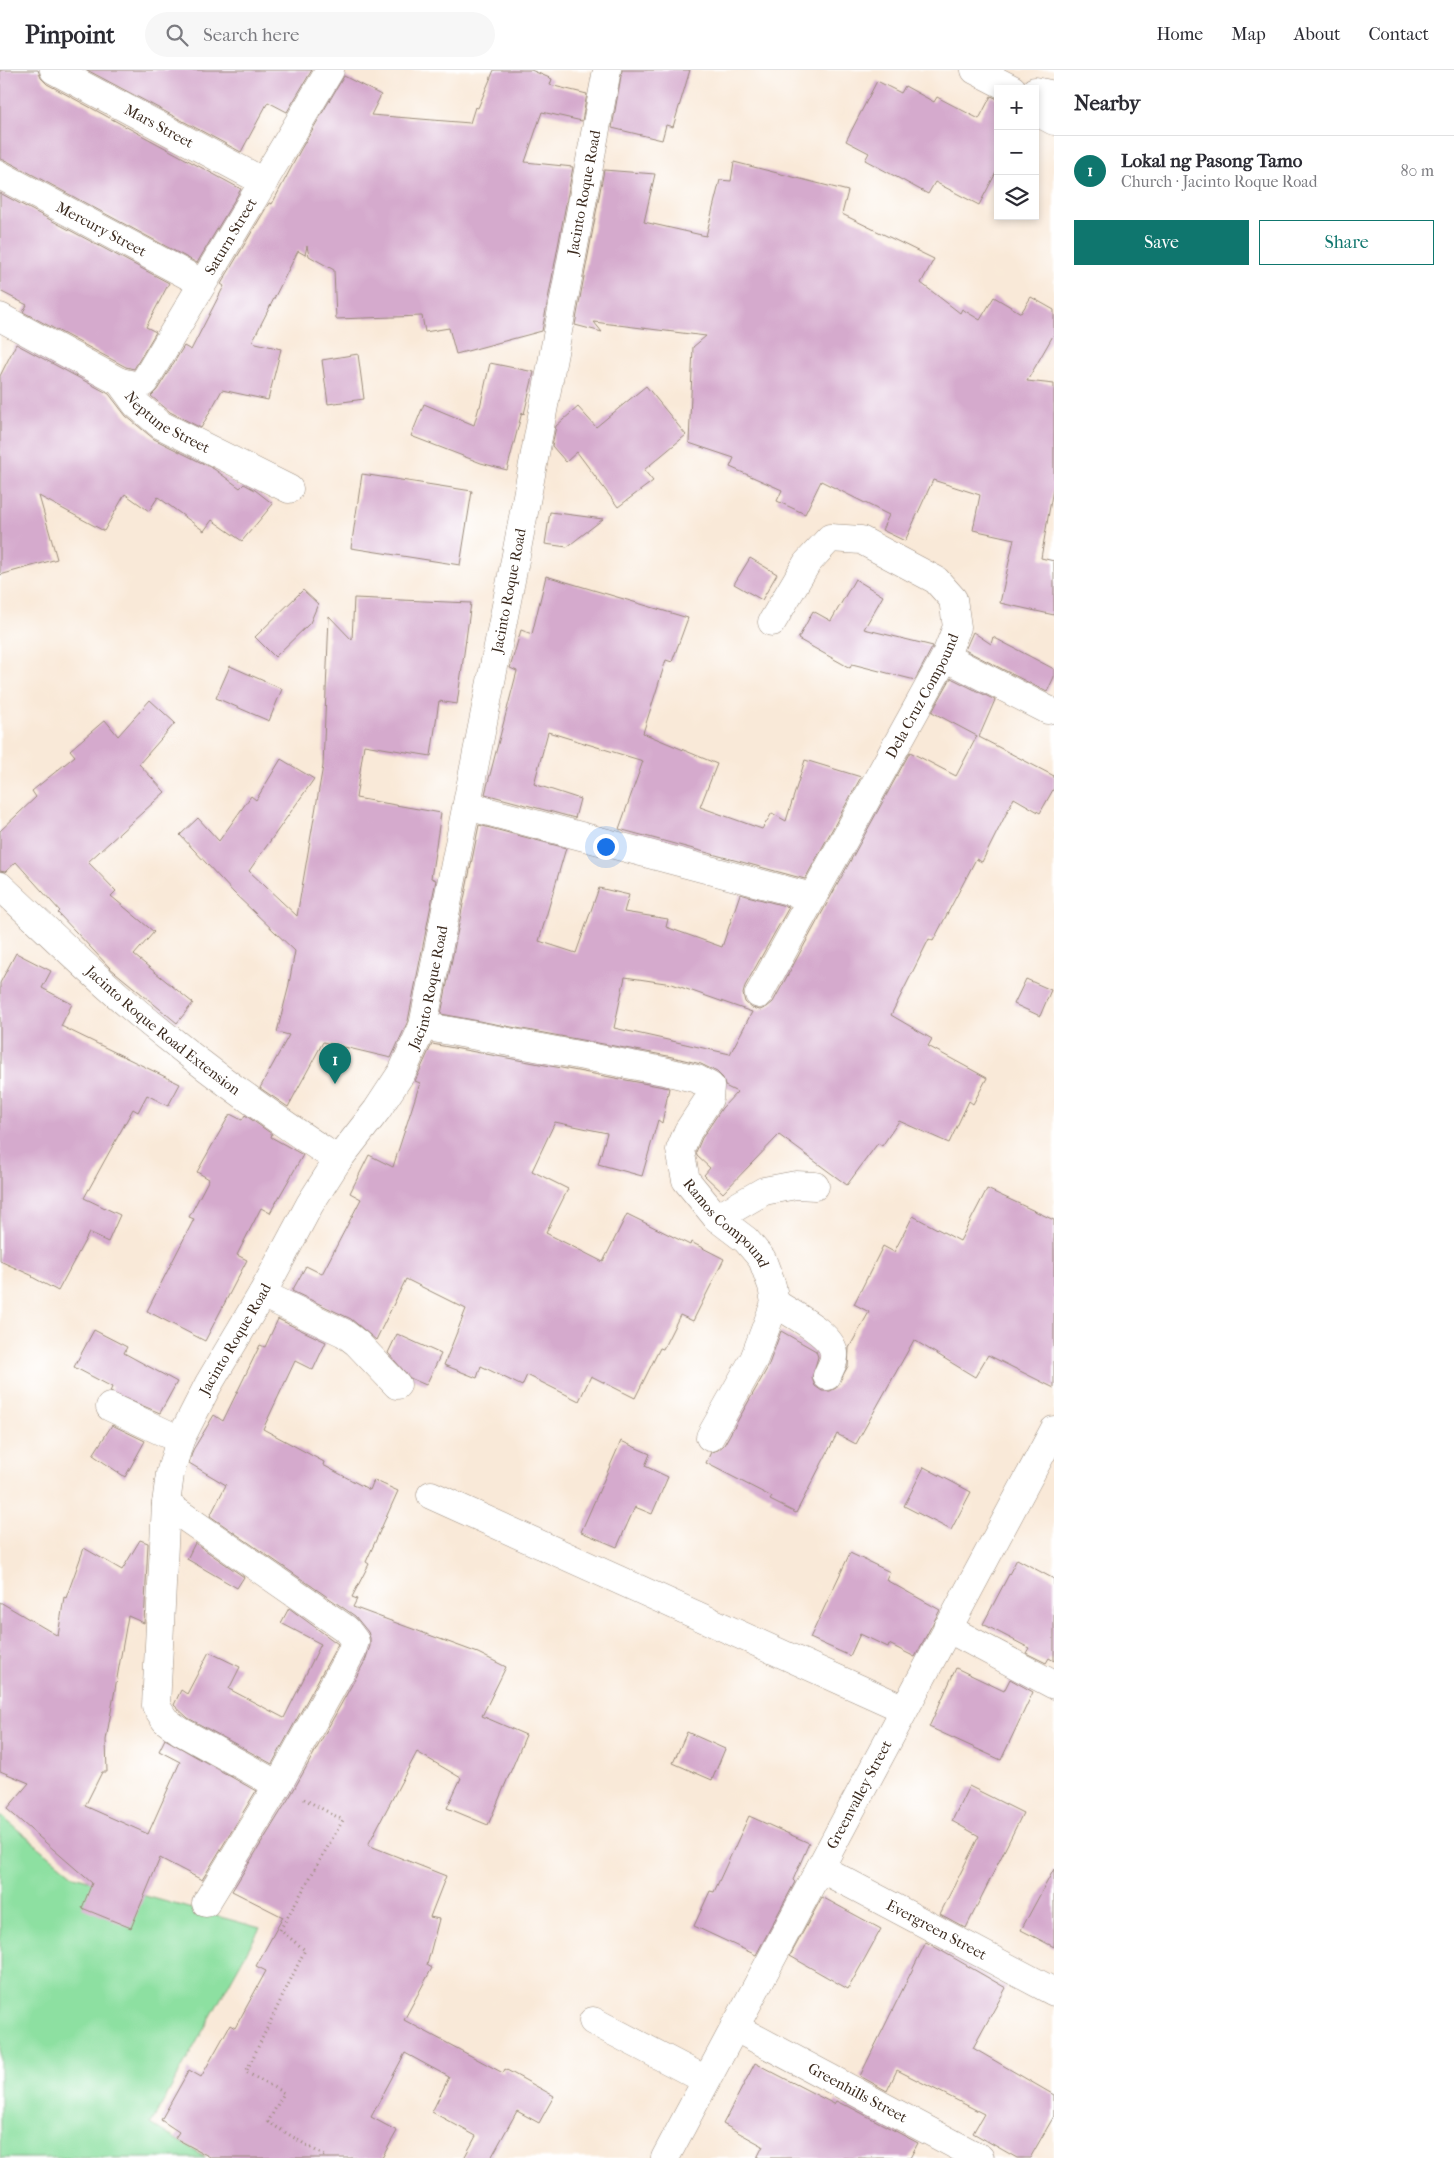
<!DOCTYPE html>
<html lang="en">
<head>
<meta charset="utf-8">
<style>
  :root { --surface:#fff; --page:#f7f7f7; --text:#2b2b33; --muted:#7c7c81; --line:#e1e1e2; --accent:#0f766e }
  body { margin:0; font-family:"IM FELL French Canon",serif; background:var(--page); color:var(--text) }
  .controls { position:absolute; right:15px; top:15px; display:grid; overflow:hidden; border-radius:0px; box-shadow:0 2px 8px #0003 }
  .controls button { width:45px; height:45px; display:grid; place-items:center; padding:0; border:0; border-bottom:1px solid var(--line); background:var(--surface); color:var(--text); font:25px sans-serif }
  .you { position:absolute; left:605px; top:776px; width:18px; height:18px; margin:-12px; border:4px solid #fff; border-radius:50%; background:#1a73e8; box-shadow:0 0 0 8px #1a73e833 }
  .badge { display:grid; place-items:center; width:32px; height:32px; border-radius:50%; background:var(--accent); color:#fff; font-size:16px; font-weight:700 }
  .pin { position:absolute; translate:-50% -41px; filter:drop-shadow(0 1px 2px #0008) }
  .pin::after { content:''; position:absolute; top:26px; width:18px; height:15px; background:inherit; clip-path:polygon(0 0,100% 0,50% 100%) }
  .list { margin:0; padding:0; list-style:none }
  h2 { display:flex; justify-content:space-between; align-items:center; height:65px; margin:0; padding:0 20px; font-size:21px }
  h2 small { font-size:16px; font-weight:400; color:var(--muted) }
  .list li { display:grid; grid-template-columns:32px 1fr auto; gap:15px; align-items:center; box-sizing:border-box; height:70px; padding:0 20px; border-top:1px solid var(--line) }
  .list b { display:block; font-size:19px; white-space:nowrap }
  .list p { margin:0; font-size:16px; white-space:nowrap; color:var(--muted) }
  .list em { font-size:16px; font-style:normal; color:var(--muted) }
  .actions { display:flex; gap:10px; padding:15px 20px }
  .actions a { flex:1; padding:11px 0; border:1px solid var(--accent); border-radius:0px; text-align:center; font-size:18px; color:var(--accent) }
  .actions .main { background:var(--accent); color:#fff }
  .icon { flex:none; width:28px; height:28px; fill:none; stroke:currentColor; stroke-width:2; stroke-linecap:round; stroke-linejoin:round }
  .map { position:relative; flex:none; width:1054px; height:2088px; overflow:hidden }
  header { display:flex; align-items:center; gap:30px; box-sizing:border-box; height:70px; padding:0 25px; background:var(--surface); border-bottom:1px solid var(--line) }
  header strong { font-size:24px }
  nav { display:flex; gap:28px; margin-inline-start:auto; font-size:18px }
  .search { width:350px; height:45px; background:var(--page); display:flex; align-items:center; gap:12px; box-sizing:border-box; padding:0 18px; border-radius:28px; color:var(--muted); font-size:19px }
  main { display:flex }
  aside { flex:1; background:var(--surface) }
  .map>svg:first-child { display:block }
  .green { fill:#8de0a1; stroke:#648560 }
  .building { fill:#d5aacd; fill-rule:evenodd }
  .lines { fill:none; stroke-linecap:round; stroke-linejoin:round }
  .minor-casing { stroke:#9a8a7b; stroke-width:29 }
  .path { stroke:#9a8a7b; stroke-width:3; stroke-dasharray:1 4; stroke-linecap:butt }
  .minor { stroke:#fff; stroke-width:28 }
  .labels { text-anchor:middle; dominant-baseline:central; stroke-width:4; stroke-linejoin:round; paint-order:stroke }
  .street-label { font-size:15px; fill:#3b2a1e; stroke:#fff }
</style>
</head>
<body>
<header>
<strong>Pinpoint</strong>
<div class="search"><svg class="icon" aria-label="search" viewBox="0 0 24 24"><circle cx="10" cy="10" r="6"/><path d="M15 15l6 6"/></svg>Search here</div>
<nav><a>Home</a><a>Map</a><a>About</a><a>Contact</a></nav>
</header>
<main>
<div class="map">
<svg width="1054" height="2088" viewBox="0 0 1054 2088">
  <rect width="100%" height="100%" fill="#fff"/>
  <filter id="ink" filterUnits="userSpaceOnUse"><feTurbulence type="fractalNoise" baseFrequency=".02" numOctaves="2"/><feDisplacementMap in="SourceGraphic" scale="10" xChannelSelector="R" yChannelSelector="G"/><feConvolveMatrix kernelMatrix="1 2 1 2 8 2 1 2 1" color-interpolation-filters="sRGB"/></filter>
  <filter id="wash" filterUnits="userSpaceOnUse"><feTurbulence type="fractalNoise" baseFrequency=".0096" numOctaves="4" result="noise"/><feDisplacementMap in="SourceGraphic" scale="20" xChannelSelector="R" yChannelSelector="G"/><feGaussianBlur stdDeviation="1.12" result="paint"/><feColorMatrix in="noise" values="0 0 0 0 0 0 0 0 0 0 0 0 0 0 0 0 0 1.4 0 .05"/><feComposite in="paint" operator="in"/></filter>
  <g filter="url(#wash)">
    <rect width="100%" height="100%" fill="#f9e9d8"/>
    <!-- green -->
    <path class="green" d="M0 1745 74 1806 260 1858 151 2054 206 2088H0Z"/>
    <g id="blocks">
      <!-- building -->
      <g class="building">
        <path d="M0 0H38L41 8 47 14 241 119 197 193 7 91 0 89Z"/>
        <path d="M87 0H312L287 42 268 32 241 82Z"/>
        <path d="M494 0H531L552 9 550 15 587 24 582 51 542 42 525 92 573 97 542 261 456 284 449 258 425 262 422 246 336 249 334 200 309 186 307 176 305 185 298 181 252 272 281 279 268 330 222 320 201 358 170 342 151 326 157 320 184 276 191 280 224 216 221 214 269 133 272 134 301 79 344 6 381 25 371 45 470 53 475 37 478 38Z"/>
        <path d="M622 0H690L673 57 666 55 662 70 612 58Z"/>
        <path d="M877 11 901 23 905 16 934 32 937 27 979 49 991 26 998 29V99L979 135 935 112 928 124 865 90 869 83 846 71Z"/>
        <path d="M734 92 848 121 842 144 934 189 921 213 960 243 962 239 980 250 994 227 1021 243 1031 227 1054 240V264L1027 311 1054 314V413L1041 488 1054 491V545L1000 533 1014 469 973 460 980 425 933 410 905 471 882 460 889 445 821 411 805 444 777 431 782 420 730 397 734 388 689 373 693 277 706 266 594 252 602 262 575 255 604 100 655 104 644 152 706 166 720 110 731 111Z"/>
        <path d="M0 123 169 213 146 257 156 262 134 299 126 297 23 242 27 235 0 221Z"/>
        <path d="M16 274 109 324 126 346 154 369 214 399 240 418 244 414 255 420 273 434 242 471 212 450 204 461 158 427 149 441 125 424 104 461 39 426 57 489 0 505V306Z"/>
        <path d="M358 284 364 329 328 334 322 290Z"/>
        <path d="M490 293 534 302 524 344 522 342 507 400 481 393 411 366 424 334 474 355 479 337H480Z"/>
        <path d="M646 316 686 365 644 400 653 411 618 437 577 382 566 392 552 376 556 356 578 337 596 357Z"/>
        <path d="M362 404 472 421 460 495 351 478Z"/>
        <path d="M550 442 603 449 567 477 545 474Z"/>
        <path d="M750 488 777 504 762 530 734 514Z"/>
        <path d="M546 506 688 548 672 592 666 590 643 663 717 694 700 737 762 759 772 743 786 751 805 690 861 707 805 809 619 759 643 691 548 662 534 714 580 729 575 748 485 724 517 601 510 598 521 560 532 564Z"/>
        <path d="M855 509 883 526 864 559 933 576 915 610 852 594 850 598 798 569 813 541 831 551Z"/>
        <path d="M303 520 318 534 310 553 275 587 255 567Z"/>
        <path d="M354 528 471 533 457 634 439 631 431 686 364 675 356 728 441 743 431 808 436 810 408 951 391 988 323 972 288 1037 260 1018 289 965 277 962 288 919 295 881 234 823 180 765 198 748 219 771 251 726 256 730 281 689 314 709 249 801 297 846 323 696 329 546 352 570Z"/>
        <path d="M973 562 991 574 993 567 1054 599V607L1047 622 965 580Z"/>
        <path d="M230 596 282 619 269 651 216 628Z"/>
        <path d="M951 608 995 630 979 667 1054 706V718L1040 743 1014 728 982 792 976 789 933 871 929 869 891 945 932 969 928 976 987 1008 973 1034 969 1031 949 1073 899 1051 882 1076 878 1073 847 1115 779 1065 723 1123 704 1105 710 1098 697 1086 696 1082 702 1068 722 1038 737 1022 725 1016 723 1008 717 1002 701 994 668 986 441 944 479 755 566 778 539 871 576 883 599 818 629 825 624 842 668 849 666 857 722 877 740 824 789 837 745 916 743 924 745 932 752 938 760 940 767 937 773 932 910 682 956 706 977 666 932 642ZM625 907 672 914 752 942 730 984 614 958Z"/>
        <path d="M150 630 175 653 139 694 165 722 88 792 116 821 111 826 154 862 134 885 193 933 177 953 110 898 58 843 60 841 16 792 5 802 0 801V761L36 727 32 721 75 686 70 680 105 650 118 666Z"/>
        <path d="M16 883 51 901 42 918 72 934 61 956 180 1014 168 1036 147 1025 138 1042 133 1039 84 1128 120 1145 108 1172 89 1163 58 1221 32 1207 33 1206 0 1191V913Z"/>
        <path d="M1026 909 1051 920 1040 946 1014 934Z"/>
        <path d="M432 974 669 1018 662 1053 658 1050 642 1106 598 1094 607 1063 555 1052 532 1101 568 1119 546 1163 603 1192 627 1144 690 1175 691 1172 724 1189 693 1251 680 1245 663 1279 660 1278 635 1328 591 1306 579 1331 527 1305 522 1316 481 1296 477 1308 444 1295 466 1239 406 1209 376 1270 351 1249 292 1221 306 1196 322 1204 361 1129 350 1123 369 1085 393 1097 420 1013 415 1011Z"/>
        <path d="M230 1044 242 1050 245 1045 272 1064 271 1067 303 1085 270 1143 261 1138 237 1185 247 1190 205 1271 147 1241 194 1149 189 1147 209 1109 197 1102Z"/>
        <path d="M987 1119 1054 1150V1318L988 1285 975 1307 914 1270 856 1374 837 1364 796 1443 770 1430 772 1427 706 1393 711 1382 718 1380 724 1375 768 1297 781 1261 816 1281 818 1287 812 1308 815 1316 822 1321H830L836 1318 848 1296 849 1278 869 1242 854 1234 883 1176 894 1182 913 1146 960 1171Z"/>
        <path d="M278 1249 326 1272 313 1300 295 1291 263 1359 324 1392 323 1395 370 1420 374 1410 398 1421 366 1492 369 1494 352 1527 357 1529 353 1537 478 1583 506 1597 482 1646 526 1665 488 1755 447 1738 461 1708 417 1682 368 1775 446 1806 430 1847 439 1849 427 1895 432 1898 404 1950 503 2003 505 1999 554 2026 539 2053 517 2041 491 2088H464L476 2066 432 2042 449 2007 405 1983 371 2047 397 2061 382 2088H212L175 2068 179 2062 161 2050 189 2000 201 2007 230 1955 235 1958 266 1901 256 1896 283 1847 232 1821 292 1723 365 1591 370 1576V1568L368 1562 355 1546 210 1446 226 1415 189 1393 193 1380 214 1345 223 1351 260 1275 265 1277Z"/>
        <path d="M94 1260 127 1277 124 1283 177 1312 160 1343 110 1322 112 1317 74 1297Z"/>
        <path d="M397 1264 441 1284 426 1315 410 1308 388 1283Z"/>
        <path d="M112 1355 145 1371 125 1407 93 1385Z"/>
        <path d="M621 1371 650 1384 645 1396 668 1407 652 1444 635 1437 617 1477 581 1462Z"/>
        <path d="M924 1397 971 1422 951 1460 904 1436Z"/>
        <path d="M140 1470 148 1473 144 1553 128 1546 106 1670 107 1702H102L85 1736 148 1764 180 1692 159 1681 165 1669 256 1721 202 1810 160 1788 131 1858 82 1838 92 1813 7 1739 29 1713 0 1701V1532L58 1566 64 1527 66 1528 84 1478 122 1500Z"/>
        <path d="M195 1473 244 1507 237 1518 187 1489Z"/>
        <path d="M850 1483 890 1502 886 1510 940 1540 915 1587 889 1574 888 1577 860 1564 850 1586 810 1568Z"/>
        <path d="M1017 1489 1054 1509V1591L1049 1588 1046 1593 1026 1583 1029 1578 983 1554Z"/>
        <path d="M289 1538 338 1574 272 1694 188 1648 174 1635 181 1620 187 1624 209 1582 240 1597 229 1619 284 1648 321 1574 281 1553Z"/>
        <path d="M956 1598 1004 1621 1010 1609 1033 1622 1001 1690 929 1657Z"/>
        <path d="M687 1662 725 1679 712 1710 673 1693Z"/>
        <path d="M969 1716 1023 1743 966 1858 940 1844 979 1766 952 1751Z"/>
        <path d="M749 1746 809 1773 793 1810 795 1812 756 1885 694 1856 710 1821 714 1822Z"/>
        <path d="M1054 1799V1877L1021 1860Z"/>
        <path d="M822 1827 881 1859 848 1919 790 1886Z"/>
        <path d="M926 1872 1006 1918 973 1978 1054 2025V2046L1030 2088H1017L973 2063 984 2044 897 2000 887 2021 860 2006Z"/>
        <path d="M755 1993 834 2034 836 2031 846 2036V2035L918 2073 910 2088H757L763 2076 723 2054Z"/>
      </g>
    </g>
  </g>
  <g filter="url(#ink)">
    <use href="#blocks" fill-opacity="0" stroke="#9a8a7b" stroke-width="1"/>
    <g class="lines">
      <defs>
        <g id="minor">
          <path id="s1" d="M54 0 264 112"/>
          <path d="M975 0 1012 19"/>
          <path d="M1035 21 1054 25"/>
          <path d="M1035 41 1054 51"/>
          <path id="s2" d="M0 105 202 213"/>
          <path id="s3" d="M0 247 120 312 136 334 161 355 289 419"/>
          <path id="s4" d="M120 312 138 316 144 312 330 0"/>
          <path d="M945 587 1048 640"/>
          <path d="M467 736 812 827"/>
          <path id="s5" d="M0 816C57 869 113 925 175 973 227 1015 282 1053 338 1090"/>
          <path id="s6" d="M759 924 945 587 957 557 953 529 936 510 861 470 830 468 807 493 772 552"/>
          <path id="s7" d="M423 956 664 1001 697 1009 710 1016 709 1029 688 1061 680 1080 686 1110 717 1148 746 1170 762 1189 772 1216 775 1233 754 1289 710 1367"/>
          <path d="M717 1148 764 1121 796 1115 815 1116"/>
          <path d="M262 1224 344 1263 357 1273 397 1315"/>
          <path d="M775 1233C791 1244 837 1266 834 1287 834 1293 829 1300 827 1306"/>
          <path d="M110 1337 180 1370"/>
          <path d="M431 1425 904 1639"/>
          <path d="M166 1434 346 1559 355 1571 351 1583 278 1715 206 1833"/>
          <path d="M947 1558 1054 1615"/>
          <path id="s8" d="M278 1715 180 1661 165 1650 156 1636 166 1434 170 1404 180 1370 208 1315 262 1224 310 1134 338 1090 377 1040 402 1002 423 956 515 490 607 0"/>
          <path id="s9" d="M820 1798 1054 1922"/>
          <path d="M593 1951 706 2010"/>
          <path id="s10" d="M734 1957 980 2088"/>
          <path id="s11" d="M665 2088 1054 1360"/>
        </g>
      </defs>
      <!-- minor casing -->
      <use href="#minor" class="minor-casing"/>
      <!-- path -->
      <path class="path" d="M304 1729 343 1750 280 1860 305 1880 246 2002 284 2023 268 2052 328 2088"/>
      <!-- minor -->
      <use href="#minor" class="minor"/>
    </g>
  </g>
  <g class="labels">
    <!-- street labels -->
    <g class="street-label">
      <text stroke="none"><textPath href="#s1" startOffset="119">Mars Street</textPath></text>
      <text stroke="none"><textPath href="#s8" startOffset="1745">Jacinto Roque Road</textPath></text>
      <text stroke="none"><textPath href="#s2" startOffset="115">Mercury Street</textPath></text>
      <text stroke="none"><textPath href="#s4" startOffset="195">Saturn Street</textPath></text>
      <text stroke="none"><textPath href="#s3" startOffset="200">Neptune Street</textPath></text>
      <text stroke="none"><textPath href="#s8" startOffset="1340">Jacinto Roque Road</textPath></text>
      <text stroke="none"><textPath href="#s6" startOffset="340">Dela Cruz Compound</textPath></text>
      <text stroke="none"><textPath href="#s8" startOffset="935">Jacinto Roque Road</textPath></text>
      <text stroke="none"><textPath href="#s5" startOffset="218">Jacinto Roque Road Extension</textPath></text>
      <text stroke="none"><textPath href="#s7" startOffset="456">Ramos Compound</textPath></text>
      <text stroke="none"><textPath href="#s8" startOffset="530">Jacinto Roque Road</textPath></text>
      <text stroke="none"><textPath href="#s11" startOffset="412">Greenvalley Street</textPath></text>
      <text stroke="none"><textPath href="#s9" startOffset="132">Evergreen Street</textPath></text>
      <text stroke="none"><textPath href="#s10" startOffset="140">Greenhills Street</textPath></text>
    </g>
  </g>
</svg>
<div class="controls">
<button>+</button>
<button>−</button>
<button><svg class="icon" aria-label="layers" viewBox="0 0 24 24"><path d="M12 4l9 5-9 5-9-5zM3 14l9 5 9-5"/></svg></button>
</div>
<div class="you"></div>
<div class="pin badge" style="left:335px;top:1014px">1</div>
</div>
<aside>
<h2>Nearby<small></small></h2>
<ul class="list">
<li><span class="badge">1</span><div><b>Lokal ng Pasong Tamo</b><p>Church · Jacinto Roque Road</p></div><em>80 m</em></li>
</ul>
<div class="actions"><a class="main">Save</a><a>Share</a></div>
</aside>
</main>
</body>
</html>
